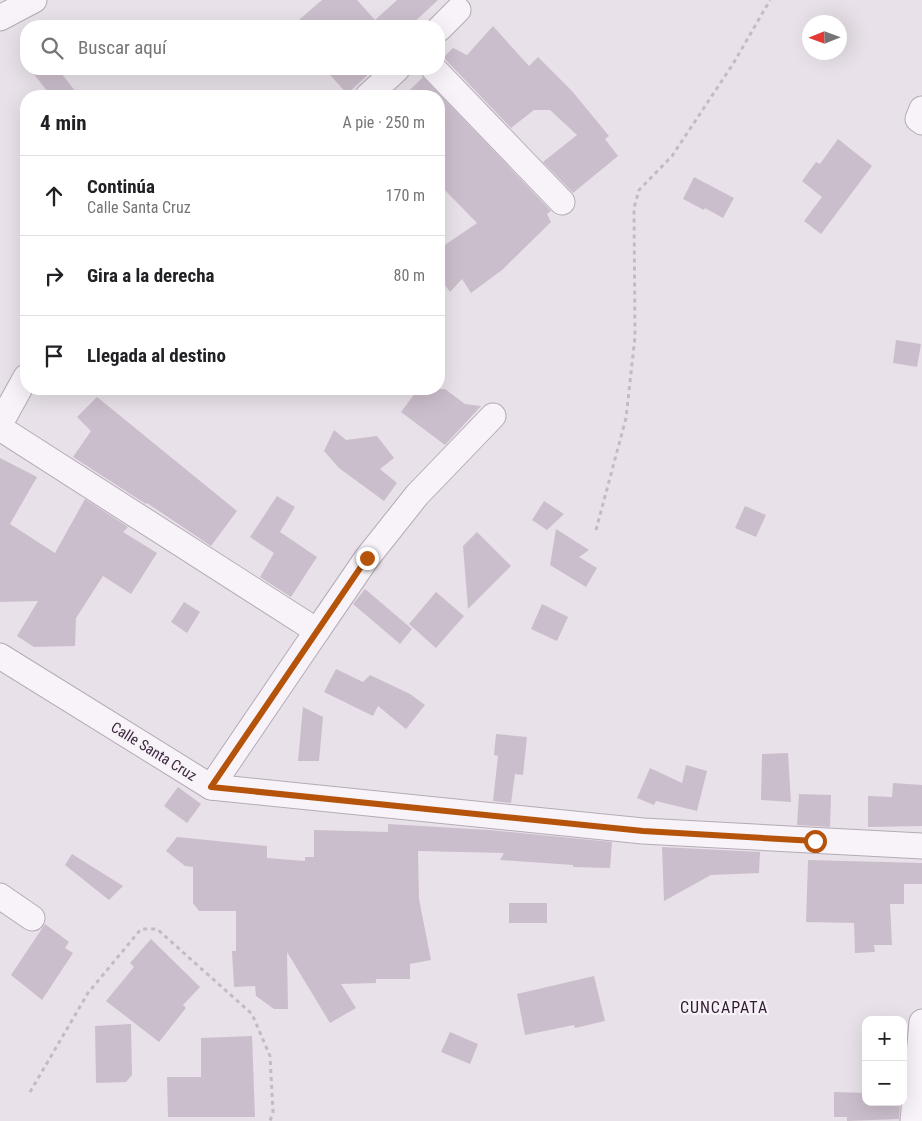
<!DOCTYPE html>
<html lang="es">
<head>
<meta charset="utf-8">
<style>
  :root { --surface:#fff; --page:#f2f2f2; --text:#202124; --muted:#757577; --line:#e0e0e0 }
  body { margin:0; font-family:"Roboto Condensed",sans-serif; background:var(--page); color:var(--text) }
  .controls { position:absolute; right:15px; bottom:15px; display:grid; overflow:hidden; border-radius:10px; box-shadow:0 5px 20px #0002 }
  .controls button { width:45px; height:45px; display:grid; place-items:center; padding:0; border:0; border-bottom:1px solid var(--line); background:var(--surface); color:var(--text); font:25px sans-serif }
  .compass { position:absolute; left:802px; top:15px; width:45px; height:45px; border-radius:50%; background:var(--surface); box-shadow:0 5px 20px #0002; rotate:269deg }
  .stop { position:absolute; width:15px; height:15px; margin:-11px; border:4px solid #b45309; border-radius:50%; background:#fff }
  .stop.end { background:#b45309; border-color:#fff; box-shadow:0 1px 5px #0008 }
  .list { margin:0; padding:0; list-style:none }
  h2 { display:flex; justify-content:space-between; align-items:center; height:65px; margin:0; padding:0 20px; font-size:21px }
  h2 small { font-size:16px; font-weight:400; color:var(--muted) }
  .list li { display:grid; grid-template-columns:32px 1fr auto; gap:15px; align-items:center; box-sizing:border-box; height:80px; padding:0 20px; border-top:1px solid var(--line) }
  .list b { display:block; font-size:19px; white-space:nowrap }
  .list p { margin:0; font-size:16px; white-space:nowrap; color:var(--muted) }
  .list em { font-size:16px; font-style:normal; color:var(--muted) }
  .icon { flex:none; width:28px; height:28px; fill:none; stroke:currentColor; stroke-width:2; stroke-linecap:round; stroke-linejoin:round }
  .map { position:relative; flex:none; width:922px; height:1121px; overflow:hidden }
  .search { position:absolute; background:var(--surface); box-shadow:0 5px 20px #0002; left:20px; top:20px; width:425px; height:55px; display:flex; align-items:center; gap:12px; box-sizing:border-box; padding:0 18px; border-radius:20px; color:var(--muted); font-size:19px }
  .panel { position:absolute; background:var(--surface); box-shadow:0 5px 20px #0002; left:20px; top:90px; width:425px; height:305px; border-radius:20px }
  .map>svg:first-child { display:block }
  .building { fill:#cbbecc }
  .lines { fill:none; stroke-linecap:round; stroke-linejoin:round }
  .minor-casing { stroke:#b5aab7; stroke-width:27 }
  .path { stroke:#c3bac5; stroke-width:3; stroke-dasharray:4 4; stroke-linecap:butt }
  .minor { stroke:#f7f3f8; stroke-width:25 }
  .route { stroke:#b45309; stroke-width:6 }
  .labels { text-anchor:middle; dominant-baseline:central; stroke-width:4.5; stroke-linejoin:round; paint-order:stroke }
  .street-label { font-size:15px; fill:#3f2941; stroke:#f6f0f7 }
  .neighbourhood-label { font-size:16px; letter-spacing:1px; fill:#311b32; stroke:#f6f0f7 }
</style>
</head>
<body>
<div class="map">
<svg width="922" height="1121" viewBox="0 0 922 1121">
  <rect width="100%" height="100%" fill="#e8e1e9"/>
  <!-- building -->
  <g class="building">
    <path d="M322 0H357L375 20 397 0H438L410 26H292Z"/>
    <path d="M493 26 529 66 538 57 572 91 609 136 605 139 618 156 573 193 543 162 577 135 550 110H534L511 128 445 59V56L453 48 467 55Z"/>
    <path d="M30 69H58L79 96H51Z"/>
    <path d="M325 69H374L347 94Z"/>
    <path d="M423 77 551 211 547 214 551 222 502 270 471 293 462 279 450 292 439 277V249L477 223 439 184V96H404Z"/>
    <path d="M838 139 872 166 821 234 804 221 822 197 802 181 816 162 820 164Z"/>
    <path d="M694 177 734 198 723 218 705 208 704 210 683 199Z"/>
    <path d="M896 340 921 344 917 367 893 363Z"/>
    <path d="M418 389H445L465 404 481 406 445 445 401 412Z"/>
    <path d="M97 397 237 511 211 546 147 503 146 504 73 457 91 431 77 417Z"/>
    <path d="M334 430 346 440 377 436 394 458 380 469 397 483 384 501 339 468 324 451Z"/>
    <path d="M0 458 37 477 10 524 55 553 85 499 128 527 123 532 157 553 131 594 103 576 76 618 75 646 34 647 17 636 38 601 0 602Z"/>
    <path d="M277 496 295 507 280 532 317 557 291 597 260 577 274 553 250 537Z"/>
    <path d="M544 501 564 514 547 530 532 520Z"/>
    <path d="M745 506 766 515 756 537 735 528Z"/>
    <path d="M556 529 589 550 579 557 597 568 586 587 550 565Z"/>
    <path d="M477 532 511 566 468 609 463 546Z"/>
    <path d="M365 589 412 629 400 644 353 604Z"/>
    <path d="M436 592 464 616 436 648 409 624Z"/>
    <path d="M184 602 200 612 187 633 171 622Z"/>
    <path d="M542 604 568 617 557 641 531 629Z"/>
    <path d="M336 669 363 682 370 675 410 694 425 705 406 729 378 706 373 716 324 692Z"/>
    <path d="M303 707 323 717 319 761H298Z"/>
    <path d="M496 734 527 737 523 775 515 774 511 803 493 801 498 756 494 755Z"/>
    <path d="M788 753 791 802 761 800 762 754Z"/>
    <path d="M686 765 707 771 697 811 656 801 654 805 637 798 650 768 682 783Z"/>
    <path d="M893 783 922 785V826L868 827V796L892 797Z"/>
    <path d="M178 787 201 804 187 823 164 806Z"/>
    <path d="M799 794 831 795 830 827 797 825Z"/>
    <path d="M388 824 489 830 612 842 610 868 573 867V865L500 860 504 853 418 851 419 899 431 960 410 964V979H376V983L341 984 356 1008 330 1023 287 952 288 1009H274L256 996 255 986 234 987 232 951H236V911H199L193 903V867L185 866 166 851 177 837 267 846V858L305 861V857H314V830L388 832Z"/>
    <path d="M662 847 760 852 759 873 711 875 664 901Z"/>
    <path d="M72 854 123 886 109 900 65 865Z"/>
    <path d="M808 860 922 863V884H904V904H890L892 945H874L875 952 855 953 854 923 806 922Z"/>
    <rect x="509" y="903" width="38" height="20"/>
    <path d="M45 924 69 942 65 948 73 953 42 1000 11 975Z"/>
    <path d="M151 939 200 987 183 1005 186 1008 159 1042 106 1001 134 967 130 963Z"/>
    <path d="M594 976 605 1021 575 1028 574 1025 525 1035 517 994Z"/>
    <path d="M131 1024 132 1075 126 1082 96 1083 95 1026Z"/>
    <path d="M450 1032 478 1044 470 1064 441 1052Z"/>
    <path d="M252 1036 255 1117H168L167 1077H201V1038Z"/>
    <path d="M834 1092 866 1093V1102H900L899 1119 847 1121V1117H834Z"/>
  </g>
  <g class="lines">
    <defs>
      <g id="minor">
        <path d="M0 18 34 0"/>
        <path d="M439 29 458 10"/>
        <path d="M434 69 562 202"/>
        <path d="M368 96 397 69"/>
        <path d="M922 109 918 119 922 122"/>
        <path d="M0 424 26 377"/>
        <path d="M0 428 317 631 211 787"/>
        <path d="M317 631 367 558 417 495 493 416"/>
        <path id="s1" d="M0 656 211 787 643 831 922 846"/>
        <path d="M0 896 32 918"/>
        <path d="M913 1121 922 1022"/>
      </g>
    </defs>
    <!-- minor casing -->
    <use href="#minor" class="minor-casing"/>
    <!-- path -->
    <g class="path">
      <path d="M596 530 626 418 635 337 634 208 639 190 672 156 733 64 770 0"/>
      <path d="M30 1092 88 993 141 929H157L252 1014 270 1056 273 1112 270 1121"/>
    </g>
    <!-- minor -->
    <use href="#minor" class="minor"/>
  </g>
  <g class="lines">
    <!-- route -->
    <path class="route" d="M367 558 211 787 643 831 815 841"/>
  </g>
  <g class="labels">
    <!-- street labels -->
    <g class="street-label">
      <text stroke="none"><textPath href="#s1" startOffset="181">Calle Santa Cruz</textPath></text>
    </g>
    <!-- neighbourhood labels -->
    <g class="neighbourhood-label">
      <text x="724" y="1007">CUNCAPATA</text>
    </g>
  </g>
</svg>
<div class="controls">
<button>+</button>
<button>−</button>
</div>
<svg class="compass" viewBox="-18 -18 36 36"><path d="M0-13l5 13h-10z" fill="#e53935"/><path d="M0 13l5-13h-10z" fill="#757577"/></svg>
<div class="stop" style="left:815px;top:841px"></div>
<div class="stop end" style="left:367px;top:558px"></div>
<div class="search"><svg class="icon" aria-label="search" viewBox="0 0 24 24"><circle cx="10" cy="10" r="6"/><path d="M15 15l6 6"/></svg>Buscar aquí</div>
<section class="panel">
<h2>4 min<small>A pie · 250 m</small></h2>
<ul class="list">
<li><svg class="icon" aria-label="ahead" viewBox="0 0 24 24"><path d="M12 20V5M6 11l6-6 6 6"/></svg><div><b>Continúa</b><p>Calle Santa Cruz</p></div><em>170 m</em></li>
<li><svg class="icon" aria-label="right" viewBox="0 0 24 24"><path d="M7 20v-9h11M14 6l5 5-5 5"/></svg><div><b>Gira a la derecha</b></div><em>80 m</em></li>
<li><svg class="icon" aria-label="arrive" viewBox="0 0 24 24"><path d="M6 21V4h12l-3 4 3 4H6"/></svg><div><b>Llegada al destino</b></div></li>
</ul>
</section>
</div>
</body>
</html>
